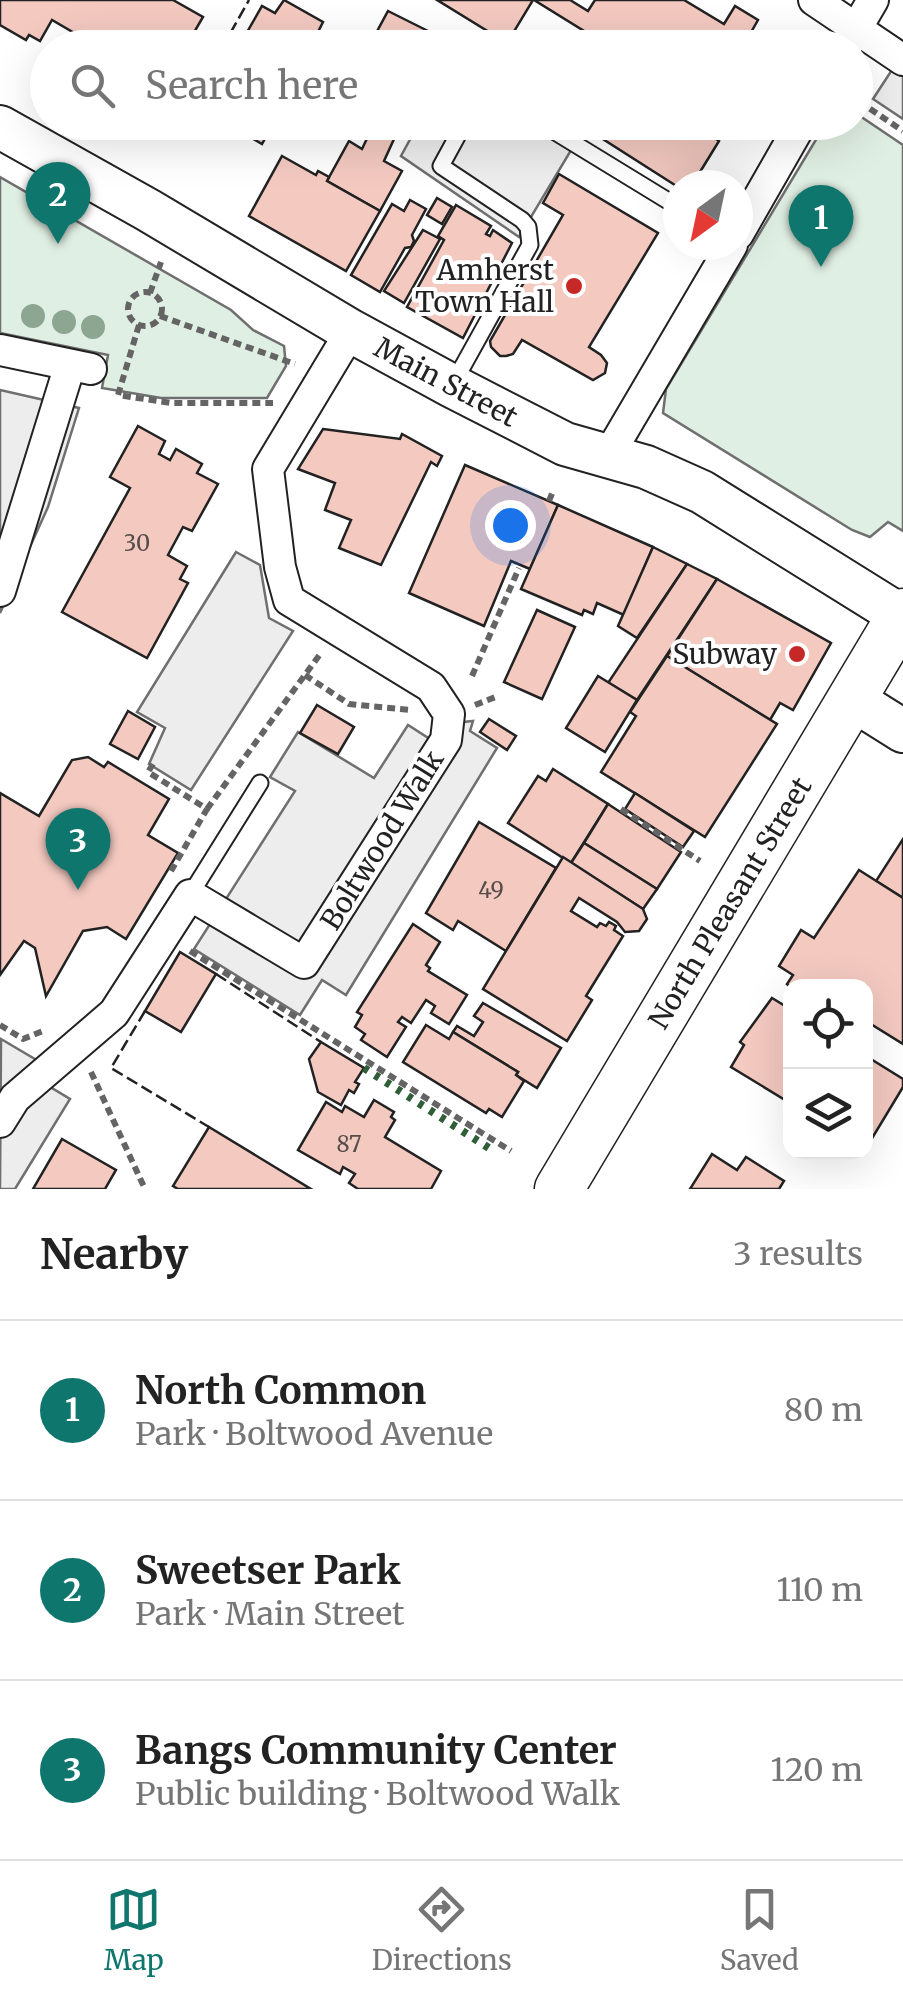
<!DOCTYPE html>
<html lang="en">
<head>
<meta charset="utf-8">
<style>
  :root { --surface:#fff; --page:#f6f6f6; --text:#222; --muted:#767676; --line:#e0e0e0; --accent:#0f766e }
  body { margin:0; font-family:Merriweather,serif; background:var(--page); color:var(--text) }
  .controls { position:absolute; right:30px; bottom:30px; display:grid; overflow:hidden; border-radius:20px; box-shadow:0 10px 40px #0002 }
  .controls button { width:90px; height:90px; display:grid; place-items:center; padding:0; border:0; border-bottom:2px solid var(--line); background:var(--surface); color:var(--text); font:50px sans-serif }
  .compass { position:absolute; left:663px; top:170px; width:90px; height:90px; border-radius:50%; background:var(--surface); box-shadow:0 10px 40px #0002; rotate:213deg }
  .you { position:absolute; left:510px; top:525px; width:35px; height:35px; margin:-25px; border:8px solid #fff; border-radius:50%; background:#1a73e8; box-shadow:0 0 0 15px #1a73e833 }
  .badge { display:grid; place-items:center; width:65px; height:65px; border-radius:50%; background:var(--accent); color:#fff; font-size:32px; font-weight:700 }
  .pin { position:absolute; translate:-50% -82px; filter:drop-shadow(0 2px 5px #0008) }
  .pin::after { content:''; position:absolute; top:52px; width:35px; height:30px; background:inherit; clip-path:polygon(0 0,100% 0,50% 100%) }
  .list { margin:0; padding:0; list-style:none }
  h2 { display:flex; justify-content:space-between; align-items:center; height:130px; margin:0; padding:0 40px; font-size:42px }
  h2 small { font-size:32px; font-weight:400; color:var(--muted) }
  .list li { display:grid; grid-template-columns:65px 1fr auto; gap:30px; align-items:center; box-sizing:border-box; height:180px; padding:0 40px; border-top:2px solid var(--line) }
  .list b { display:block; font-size:38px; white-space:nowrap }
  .list p { margin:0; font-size:32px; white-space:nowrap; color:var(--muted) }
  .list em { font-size:32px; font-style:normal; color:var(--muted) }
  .icon { flex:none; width:55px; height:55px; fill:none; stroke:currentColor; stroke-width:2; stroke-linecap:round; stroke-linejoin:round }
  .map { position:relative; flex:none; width:903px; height:1189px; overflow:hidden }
  .search { position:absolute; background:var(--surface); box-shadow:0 10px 40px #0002; left:30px; right:30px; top:30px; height:110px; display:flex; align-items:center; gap:25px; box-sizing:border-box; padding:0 35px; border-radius:55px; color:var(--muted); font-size:38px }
  .sheet { height:670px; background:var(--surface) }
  nav { display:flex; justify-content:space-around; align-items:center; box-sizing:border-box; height:140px; border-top:2px solid var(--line); background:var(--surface); font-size:28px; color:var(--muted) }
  nav a { display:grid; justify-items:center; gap:5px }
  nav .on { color:var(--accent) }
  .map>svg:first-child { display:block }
  .green { fill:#e0efe3; stroke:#6f6f6f; stroke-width:2.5 }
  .parking { fill:#ededed; stroke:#6f6f6f; stroke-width:2.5 }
  .building { fill:#f3c9c0; stroke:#222; stroke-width:2.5 }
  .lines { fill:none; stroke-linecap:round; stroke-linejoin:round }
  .lane-casing { stroke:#222; stroke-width:19 }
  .street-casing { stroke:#222; stroke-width:34 }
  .secondary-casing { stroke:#222; stroke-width:46 }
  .primary-casing { stroke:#222; stroke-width:51 }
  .path { stroke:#646464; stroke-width:6; stroke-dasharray:8 5; stroke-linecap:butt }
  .lane { stroke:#fff; stroke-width:15 }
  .street { stroke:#fff; stroke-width:30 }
  .secondary { stroke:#fff; stroke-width:42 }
  .primary { stroke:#fff; stroke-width:48 }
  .hedge { stroke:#2f5e38; stroke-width:8; stroke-dasharray:5 8; stroke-linecap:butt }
  .fence { stroke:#222; stroke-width:2.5; stroke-dasharray:12 5; stroke-linecap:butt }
  .tree { fill:#8da692 }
  .poi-dot { fill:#c62828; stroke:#fff; stroke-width:4 }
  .labels { text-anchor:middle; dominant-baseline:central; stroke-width:8; stroke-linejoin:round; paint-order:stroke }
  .number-label { font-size:22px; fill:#564c4a }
  .poi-label { font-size:28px; fill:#222; stroke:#fff; text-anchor:end }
  .street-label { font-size:28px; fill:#222; stroke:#fff }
</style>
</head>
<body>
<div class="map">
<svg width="903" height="1189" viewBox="0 0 903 1189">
  <rect width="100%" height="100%" fill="#fff"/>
  <!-- green -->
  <g class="green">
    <path d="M856 107 857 114 903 145V531L888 522 870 537 852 530 663 413 666 389 826 123 856 122Z"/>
    <path d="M0 177 231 310 253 330 284 346 286 366 267 398H161L102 388 108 355 0 333Z"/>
  </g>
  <!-- parking -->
  <g class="parking">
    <path d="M903 53V119L873 99Z"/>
    <path d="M419 123H556L579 137 519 237 401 156Z"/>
    <path d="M0 390 79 408 48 507 0 613Z"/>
    <path d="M236 552 260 565 269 618 293 631 191 790 149 764 165 728 137 712Z"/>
    <path d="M473 721 470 731 497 748 346 995 322 980 300 1015 194 949 295 791 270 777 298 732 374 778 408 725 430 739 435 725Z"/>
    <path d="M1 1039 50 1068 37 1079 70 1099 15 1189H0Z"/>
  </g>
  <!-- building -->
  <g class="building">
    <path d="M0 0H173L203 17 185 48H100L52 20 40 41 29 35 26 40 0 25Z"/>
    <path d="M284 0 323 22 316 36 330 44 328 48H238L262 6 275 13Z"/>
    <path d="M437 0H533L507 43Z"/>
    <path d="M534 0H570L588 11 595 0H684L724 24 735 6 758 20 742 48H640L618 34 610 47Z"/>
    <path d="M388 11 430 32 424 48H395L374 37Z"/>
    <path d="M225 122H274L262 144Z"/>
    <path d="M601 122H692L719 141 692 185 678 187 595 134Z"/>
    <path d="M372 128 394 139 384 161 402 171 380 211 327 181 349 141 362 149Z"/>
    <path d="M282 156 316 175 318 171 329 177 327 181 380 211 346 271 249 216Z"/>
    <path d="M559 174 658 233 589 347 601 355 607 363 605 373 593 380 522 340 513 354 506 356H500L491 347 490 341 563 215 543 203Z"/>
    <path d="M437 198 452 207 442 224 427 215Z"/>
    <path d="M410 200 426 209 412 235 414 241 411 247 405 248 380 292 351 275 392 204 404 211Z"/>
    <path d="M456 205 491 226 486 234 490 236 493 230 512 243 463 338 407 307 444 240 438 236Z"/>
    <path d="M423 230 440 239 404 303 384 291Z"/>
    <path d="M138 426 165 441 159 454 170 460 176 449 202 464 197 473 218 484 192 531 183 527 168 555 187 566 180 579 188 583 147 658 62 612 130 488 110 477Z"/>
    <path d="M323 429 400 439 402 434 442 456 437 466 431 462 381 565 339 548 351 520 325 510 335 483 298 469Z"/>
    <path d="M465 465 558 505 530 569 511 561 484 626 409 593Z"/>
    <path d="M558 505 653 547 624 615 597 603 593 614 584 610 582 615 521 589Z"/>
    <path d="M653 547 687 564 637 638 618 626Z"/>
    <path d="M687 564 717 579 637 700 608 683Z"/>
    <path d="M717 579 831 643 793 710 780 703 770 720 667 656Z"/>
    <path d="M537 610 575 627 542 699 504 682Z"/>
    <path d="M667 656 777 724 705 837 601 772 636 716 630 712Z"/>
    <path d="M598 676 637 700 605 752 566 728Z"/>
    <path d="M317 705 354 727 338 754 300 733Z"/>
    <path d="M128 711 155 727 138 759 110 744Z"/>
    <path d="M489 719 516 736 507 750 480 732Z"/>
    <path d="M88 757 104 767 108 762 169 799 148 835 178 853 126 939 107 927 83 931 46 996 35 948 24 941 0 975V793L39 816 72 760Z"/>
    <path d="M553 769 608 804 571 863 508 823 538 776 546 781Z"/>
    <path d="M635 793 694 831 683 847 625 809Z"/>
    <path d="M608 804 681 852 657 889 584 843Z"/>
    <path d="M479 822 556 868 506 951 458 921 453 930 426 913Z"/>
    <path d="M903 839V898L876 881Z"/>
    <path d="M584 843 657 889 643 909 571 863Z"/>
    <path d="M563 857 643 909 647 919 639 931 625 932 617 922 579 898 571 911 597 927 600 923 606 926 609 922 616 926 614 930 623 936 586 996 592 1000 567 1041 483 989Z"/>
    <path d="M859 870 903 898V1044L866 1021V986H810L804 983 802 986 790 987 787 984 793 975 779 966 801 930 814 938Z"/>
    <path d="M413 924 440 942 426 965 430 968 428 971 467 995 449 1024 431 1013 435 1006 426 1000 411 1023 402 1017 398 1022 406 1027 387 1057 361 1040 365 1034 355 1027 362 1015 357 1012Z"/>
    <path d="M180 952 216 974 181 1032 145 1011Z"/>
    <path d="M772 998 790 1009V1103L731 1067 744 1045 740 1042Z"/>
    <path d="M483 1003 561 1048 537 1088 516 1075 518 1072 453 1032 457 1026 474 1036 483 1022 474 1016Z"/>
    <path d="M426 1025 449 1039 453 1032 518 1072 516 1075 524 1081 502 1117 489 1109 486 1113 403 1062Z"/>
    <path d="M321 1042 364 1068 355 1082 359 1084 354 1093 349 1090 341 1105 318 1092 309 1059Z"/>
    <path d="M866 1056 903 1079V1087L868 1145Z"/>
    <path d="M374 1100 394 1112 391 1117 395 1120 385 1137 441 1171 431 1189H358L349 1183 355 1174 343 1167 340 1174 298 1150 326 1102 342 1112 345 1106 364 1117Z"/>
    <path d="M209 1127 311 1189H178L173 1186Z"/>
    <path d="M62 1139 116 1170 105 1189H33Z"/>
    <path d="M712 1154 737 1170 746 1157 784 1181 779 1189H690Z"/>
  </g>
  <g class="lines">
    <defs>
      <g id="lane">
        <path d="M539 122 678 207"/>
        <path d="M454 382 530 245 528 227 522 220 441 166 465 122"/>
        <path d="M190 895 260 783"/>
      </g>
      <g id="street">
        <path d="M814 0 903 60"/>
        <path d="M845 48 873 0"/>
        <path d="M738 234 802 122"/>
        <path d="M0 350 91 369"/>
        <path d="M608 456 732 245"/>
        <path d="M0 591 70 365"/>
        <path d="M0 1122 15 1098 114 1013 190 895 304 963 446 740 449 714 431 687 289 600 280 567 268 469 351 331"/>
      </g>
      <g id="secondary">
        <path d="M0 127 148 210 351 331 452 386 565 444 646 467 702 492 901 616"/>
        <path d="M852 699 903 731"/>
      </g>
      <path id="primary" d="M559 1189 903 613"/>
    </defs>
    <!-- lane casing -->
    <use href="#lane" class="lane-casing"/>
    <!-- street casing -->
    <use href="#street" class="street-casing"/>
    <!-- secondary casing -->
    <use href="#secondary" class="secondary-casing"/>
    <!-- primary casing -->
    <use href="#primary" class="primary-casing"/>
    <!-- path -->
    <g class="path">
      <path d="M857 74 863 104 903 131"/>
      <circle cx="145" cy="309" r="17"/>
      <path d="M150 293 161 262"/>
      <path d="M160 316 295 364"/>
      <path d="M139 325 118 395 171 403H273"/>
      <path d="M549 501 553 491"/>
      <path d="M305 675 349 704 410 710"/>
      <path d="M472 676 519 568"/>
      <path d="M475 705 498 696"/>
      <path d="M153 764 148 772 207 809 171 871"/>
      <path d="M207 809 321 653"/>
      <path d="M621 809 700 861"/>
      <path d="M190 951 511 1151"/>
      <path d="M0 1025 23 1039 43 1031"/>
      <path d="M91 1072 145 1189"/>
    </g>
    <!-- lane -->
    <use href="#lane" class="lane"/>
    <!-- street -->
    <use href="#street" class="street"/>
    <!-- secondary -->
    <use href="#secondary" class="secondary"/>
    <!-- primary -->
    <use href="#primary" class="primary"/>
    <!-- hedge -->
    <path class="hedge" d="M364 1068 492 1150"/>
    <!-- fence -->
    <g class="fence">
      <path d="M222 48 249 0"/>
      <path d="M216 974 321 1042"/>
      <path d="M145 1011 111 1068 209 1127"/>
    </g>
  </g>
  <!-- trees -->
  <g class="tree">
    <circle cx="33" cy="316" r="12"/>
    <circle cx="64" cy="322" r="12"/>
    <circle cx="93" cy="327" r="12"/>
  </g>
  <!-- markers -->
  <g class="poi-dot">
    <circle cx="574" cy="286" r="10"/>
    <circle cx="797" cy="654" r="10"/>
  </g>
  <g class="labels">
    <!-- number labels -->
    <g class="number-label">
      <text x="137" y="543">30</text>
      <text x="491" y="890">49</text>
      <text x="349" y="1144">87</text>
    </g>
    <!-- poi labels -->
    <g class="poi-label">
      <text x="554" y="270">Amherst<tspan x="554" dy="32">Town Hall</tspan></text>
      <text x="777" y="654">Subway</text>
    </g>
    <!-- street labels -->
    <g class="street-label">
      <text transform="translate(446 382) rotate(28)">Main Street</text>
      <text transform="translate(382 840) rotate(-58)">Boltwood Walk</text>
      <text transform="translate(730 903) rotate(-59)">North Pleasant Street</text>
    </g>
  </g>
</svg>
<div class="controls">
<button><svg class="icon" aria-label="locate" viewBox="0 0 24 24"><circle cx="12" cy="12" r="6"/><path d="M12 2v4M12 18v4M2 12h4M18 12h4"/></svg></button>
<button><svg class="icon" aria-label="layers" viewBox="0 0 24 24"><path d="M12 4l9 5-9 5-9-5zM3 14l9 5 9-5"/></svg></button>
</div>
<svg class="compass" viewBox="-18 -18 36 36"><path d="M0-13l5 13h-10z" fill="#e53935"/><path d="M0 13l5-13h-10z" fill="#767676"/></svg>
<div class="you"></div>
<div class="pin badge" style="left:821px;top:267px">1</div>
<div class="pin badge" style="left:58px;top:244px">2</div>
<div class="pin badge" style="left:78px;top:890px">3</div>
<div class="search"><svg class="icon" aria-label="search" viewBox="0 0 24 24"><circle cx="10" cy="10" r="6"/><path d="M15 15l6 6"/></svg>Search here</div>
</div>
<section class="sheet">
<h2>Nearby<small>3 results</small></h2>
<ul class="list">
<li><span class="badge">1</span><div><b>North Common</b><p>Park · Boltwood Avenue</p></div><em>80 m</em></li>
<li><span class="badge">2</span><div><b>Sweetser Park</b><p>Park · Main Street</p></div><em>110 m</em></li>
<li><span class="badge">3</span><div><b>Bangs Community Center</b><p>Public building · Boltwood Walk</p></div><em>120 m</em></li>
</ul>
</section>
<nav>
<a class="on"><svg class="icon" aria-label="map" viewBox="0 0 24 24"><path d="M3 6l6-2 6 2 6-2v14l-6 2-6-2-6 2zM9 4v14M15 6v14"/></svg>Map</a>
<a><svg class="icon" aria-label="directions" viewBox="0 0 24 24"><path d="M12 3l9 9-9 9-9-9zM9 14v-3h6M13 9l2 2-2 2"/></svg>Directions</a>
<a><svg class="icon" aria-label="saved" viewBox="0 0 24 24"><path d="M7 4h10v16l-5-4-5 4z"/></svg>Saved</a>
</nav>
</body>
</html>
